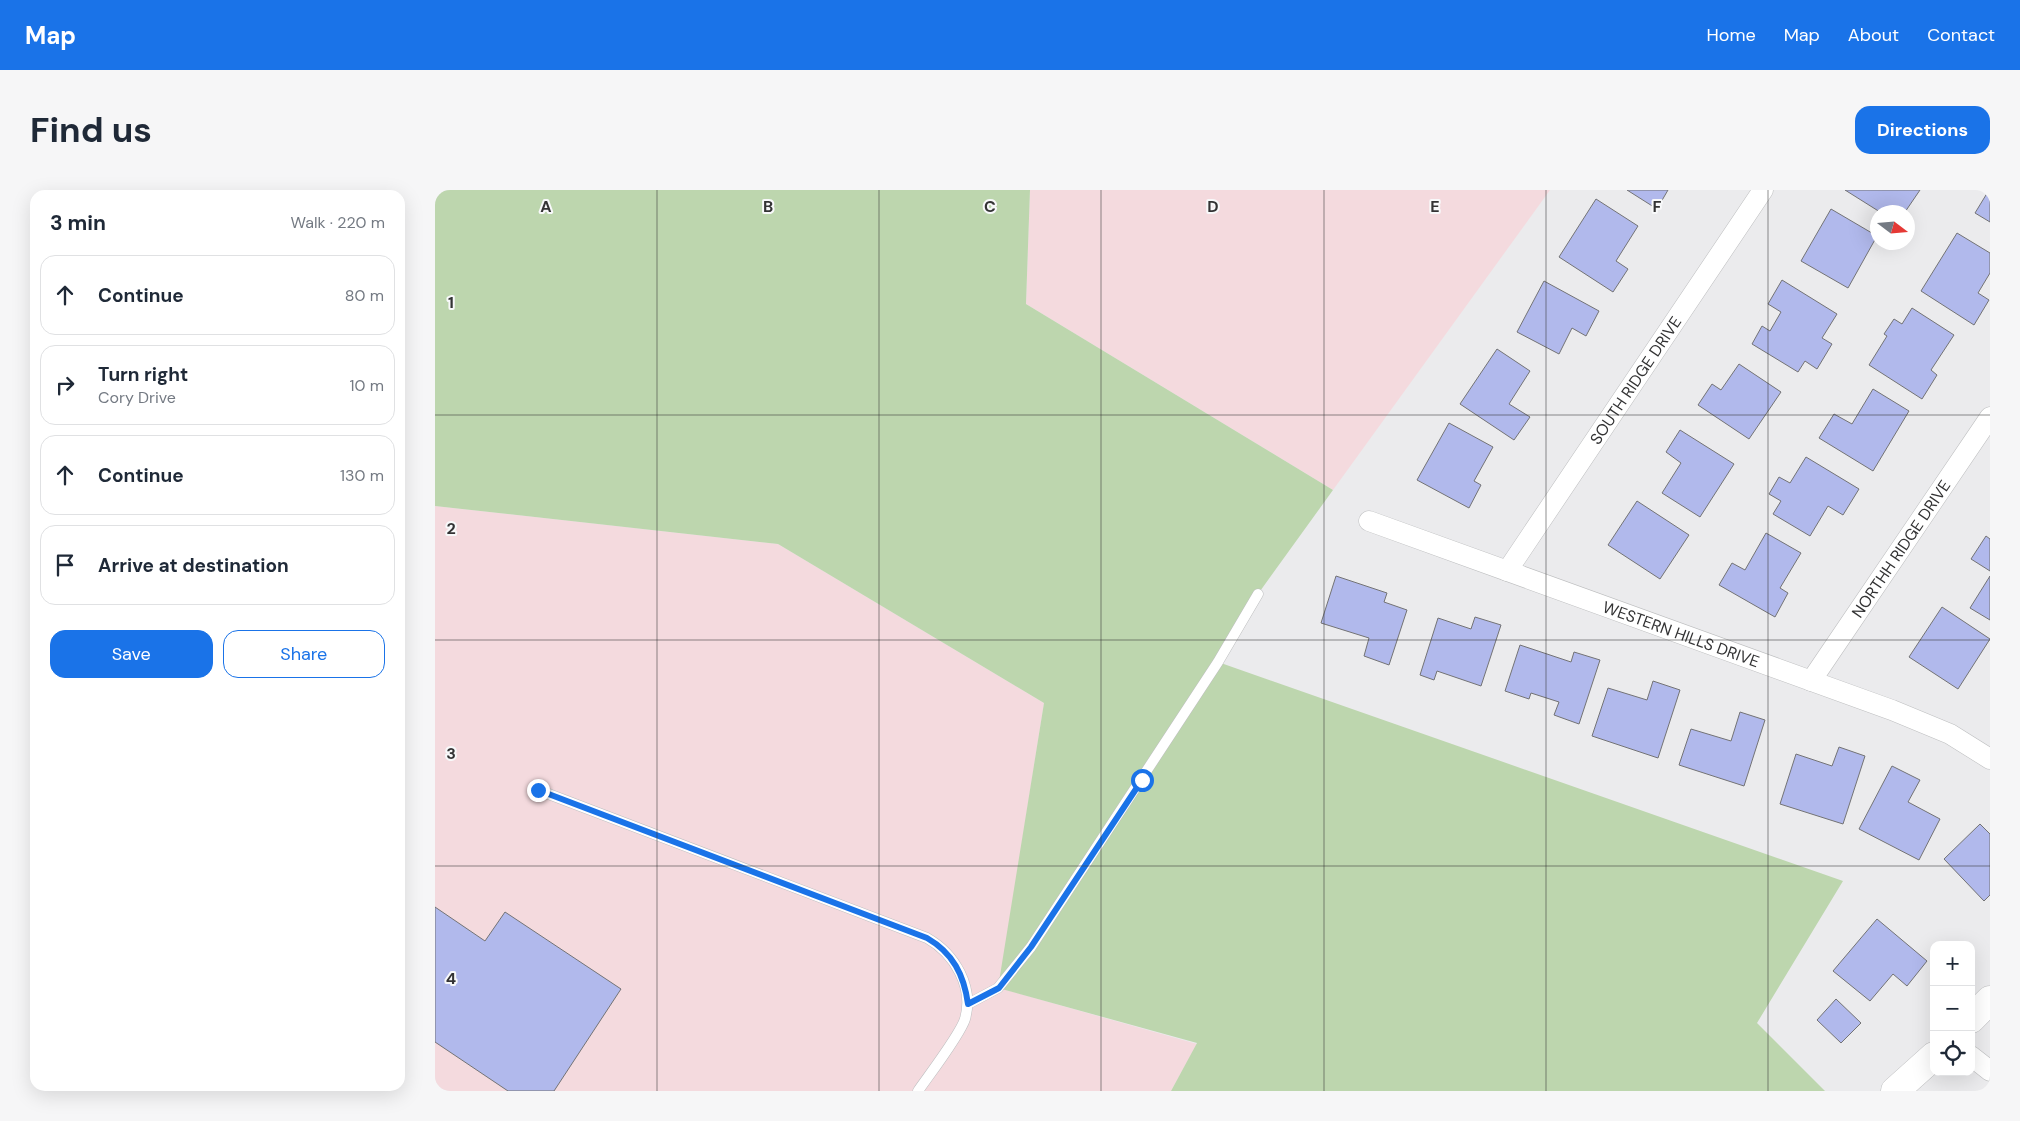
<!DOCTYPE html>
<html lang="en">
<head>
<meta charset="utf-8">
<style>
  :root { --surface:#fff; --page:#f6f6f7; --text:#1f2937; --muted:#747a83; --line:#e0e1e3; --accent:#1a73e8 }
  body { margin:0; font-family:"DM Sans",sans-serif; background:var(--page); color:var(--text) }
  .controls { position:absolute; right:15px; bottom:15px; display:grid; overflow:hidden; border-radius:10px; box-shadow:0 5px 20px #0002 }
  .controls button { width:45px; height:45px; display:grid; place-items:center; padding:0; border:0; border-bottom:1px solid var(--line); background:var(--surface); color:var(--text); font:25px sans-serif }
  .compass { position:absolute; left:1435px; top:15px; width:45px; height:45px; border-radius:50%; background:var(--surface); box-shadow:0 5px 20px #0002; rotate:106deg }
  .stop { position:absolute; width:15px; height:15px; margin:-11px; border:4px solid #1a73e8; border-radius:50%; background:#fff }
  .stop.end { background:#1a73e8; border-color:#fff; box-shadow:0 1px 5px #0008 }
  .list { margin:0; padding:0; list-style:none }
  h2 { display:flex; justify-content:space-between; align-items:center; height:65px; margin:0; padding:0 20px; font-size:21px }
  h2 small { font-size:16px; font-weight:400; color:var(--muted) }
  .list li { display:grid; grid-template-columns:32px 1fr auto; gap:15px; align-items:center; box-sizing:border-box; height:80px; margin:0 10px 10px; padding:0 10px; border:1px solid var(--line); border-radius:15px }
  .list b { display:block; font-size:19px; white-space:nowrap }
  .list p { margin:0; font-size:16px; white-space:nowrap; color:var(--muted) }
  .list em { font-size:16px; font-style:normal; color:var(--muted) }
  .actions { display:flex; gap:10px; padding:15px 20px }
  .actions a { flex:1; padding:11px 0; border:1px solid var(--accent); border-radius:15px; text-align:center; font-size:18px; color:var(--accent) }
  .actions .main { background:var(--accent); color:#fff }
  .icon { flex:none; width:28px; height:28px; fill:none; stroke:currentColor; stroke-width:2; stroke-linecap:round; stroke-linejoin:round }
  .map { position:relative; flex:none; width:1555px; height:901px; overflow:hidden; border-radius:15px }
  header { display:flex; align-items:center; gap:30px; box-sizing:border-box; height:70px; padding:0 25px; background:var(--accent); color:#fff }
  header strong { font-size:24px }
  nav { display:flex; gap:28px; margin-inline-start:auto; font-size:18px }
  .intro { display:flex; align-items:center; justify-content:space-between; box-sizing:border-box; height:120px; padding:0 30px }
  h1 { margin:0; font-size:35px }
  .button { padding:12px 22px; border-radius:15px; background:var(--accent); color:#fff; font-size:18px; font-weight:700 }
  main { display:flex; gap:30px; padding:0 30px }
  aside { flex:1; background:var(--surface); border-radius:15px; box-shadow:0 5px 20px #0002 }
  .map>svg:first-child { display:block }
  .industrial { fill:#f4dade }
  .green { fill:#bdd6ae }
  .building { fill:#b1b9ec; stroke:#737375 }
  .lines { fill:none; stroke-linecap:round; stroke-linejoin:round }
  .service-casing { stroke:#bebfc0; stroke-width:11 }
  .minor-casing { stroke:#bebfc0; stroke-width:21 }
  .secondary-casing { stroke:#bebfc0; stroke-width:29 }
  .service { stroke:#fff; stroke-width:10 }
  .minor { stroke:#fff; stroke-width:20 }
  .secondary { stroke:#fff; stroke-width:28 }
  .route { stroke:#1a73e8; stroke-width:6 }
  .grid { fill:none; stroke:#333334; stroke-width:1; stroke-opacity:0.55 }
  .labels { text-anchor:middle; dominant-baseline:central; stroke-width:4; stroke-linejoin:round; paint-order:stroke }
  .street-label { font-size:16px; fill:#333334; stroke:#f8f9fa }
  .grid-label { font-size:16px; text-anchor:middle; font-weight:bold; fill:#333334; stroke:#f8f9fa; stroke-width:4; stroke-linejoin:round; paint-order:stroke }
</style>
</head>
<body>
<header>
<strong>Map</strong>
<nav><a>Home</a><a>Map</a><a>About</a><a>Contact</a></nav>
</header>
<div class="intro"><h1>Find us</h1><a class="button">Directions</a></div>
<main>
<aside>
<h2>3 min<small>Walk · 220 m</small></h2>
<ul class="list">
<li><svg class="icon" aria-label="ahead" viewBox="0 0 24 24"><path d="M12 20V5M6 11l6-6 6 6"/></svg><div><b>Continue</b></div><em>80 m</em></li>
<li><svg class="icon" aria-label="right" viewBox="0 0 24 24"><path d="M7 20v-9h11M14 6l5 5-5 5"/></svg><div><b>Turn right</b><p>Cory Drive</p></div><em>10 m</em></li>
<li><svg class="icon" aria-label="ahead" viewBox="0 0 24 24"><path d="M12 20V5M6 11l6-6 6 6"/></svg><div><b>Continue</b></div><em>130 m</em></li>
<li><svg class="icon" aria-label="arrive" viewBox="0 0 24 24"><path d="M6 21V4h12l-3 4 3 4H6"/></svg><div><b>Arrive at destination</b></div></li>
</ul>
<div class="actions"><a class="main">Save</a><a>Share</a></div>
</aside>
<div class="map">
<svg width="1555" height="901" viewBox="0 0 1555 901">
  <rect width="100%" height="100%" fill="#ebebed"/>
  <!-- industrial -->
  <g class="industrial">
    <path d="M595 0H1115L898 300 591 114Z"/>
    <path d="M0 316 343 354 609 513 564 798 762 854 736 901H0Z"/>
  </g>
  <!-- green -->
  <path class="green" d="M0 0H595L591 114 898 300 823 404 783 472 1408 691 1322 833 1390 901H736L762 853 563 798 609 513 343 354 0 316Z"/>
  <!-- building -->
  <g class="building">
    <path d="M1192 0H1233L1222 19Z"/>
    <path d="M1410 0H1485L1470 22H1445Z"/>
    <path d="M1554 0H1555V32L1540 23Z"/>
    <path d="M1161 9 1203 36 1181 71 1193 79 1178 102 1124 67Z"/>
    <path d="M1396 19 1442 46 1413 98 1366 71Z"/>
    <path d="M1522 43 1555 63V83L1543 103 1554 110 1539 135 1486 101Z"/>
    <path d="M1347 90 1402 124 1387 148 1397 154 1382 179 1370 171 1363 182 1317 154 1327 136 1335 141 1346 122 1333 114Z"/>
    <path d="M1109 91 1164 121 1151 146 1137 138 1124 164 1082 142Z"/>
    <path d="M1477 118 1519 145 1496 180 1502 185 1487 209 1434 175 1452 146 1449 144 1459 129 1467 134Z"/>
    <path d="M1062 159 1095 181 1074 214 1095 227 1079 250 1025 214Z"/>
    <path d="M1304 174 1346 202 1314 249 1263 215 1277 194 1286 200Z"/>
    <path d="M1438 199 1474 221 1438 281 1384 248 1399 224 1417 234Z"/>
    <path d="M1014 233 1058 257 1039 291 1046 295 1034 318 982 290Z"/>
    <path d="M1245 240 1299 274 1265 327 1227 303 1246 273 1231 262Z"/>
    <path d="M1371 267 1424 299 1408 325 1393 316 1375 346 1338 324 1346 311 1334 304 1344 287 1355 293Z"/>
    <path d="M1202 311 1254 345 1225 389 1173 355Z"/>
    <path d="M1331 343 1366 363 1345 398 1353 403 1340 427 1284 395 1297 373 1310 380Z"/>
    <path d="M1551 346 1555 349V381L1536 369Z"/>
    <path d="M901 386 952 403 949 412 972 420 954 475 929 466 934 448 886 433Z"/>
    <path d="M1555 386V430L1535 418Z"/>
    <path d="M1507 417 1555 449 1523 499 1474 467Z"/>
    <path d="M1040 427 1066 435 1046 496 1002 481 999 490 985 485 1003 428 1036 439Z"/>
    <path d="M1085 455 1136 472 1139 462 1165 470 1144 534 1119 525 1124 512 1096 503 1094 509 1070 501Z"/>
    <path d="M1218 491 1245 500 1223 568 1157 546 1173 498 1212 510Z"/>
    <path d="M1305 522 1330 530 1309 596 1244 575 1256 539 1296 551Z"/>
    <path d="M1404 557 1430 566 1408 634 1345 614 1361 564 1397 576Z"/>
    <path d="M1457 576 1485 590 1473 612 1505 629 1484 670 1424 639Z"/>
    <path d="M1545 634 1555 644V705L1549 711 1509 669Z"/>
    <path d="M0 717 50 751 70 722 186 799 119 901H73L0 852Z"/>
    <path d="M1442 729 1492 771 1472 796 1458 784 1435 811 1398 781Z"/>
    <path d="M1401 809 1426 833 1406 853 1382 830Z"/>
  </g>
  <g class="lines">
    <defs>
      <g id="service">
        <path d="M103 600 492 748C520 764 539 797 530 829 525 845 494 885 483 901"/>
        <path d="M533 814 563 798 596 757 783 472 823 404"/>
      </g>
      <g id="minor">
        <path id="s1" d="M934 331 1457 520 1515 544 1555 569"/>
        <path id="s2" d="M1072 381 1328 0"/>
        <path id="s3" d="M1376 491 1555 227"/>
        <path d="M1536 866 1555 881"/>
      </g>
      <g id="secondary">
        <path d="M1536 829 1555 810"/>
        <path d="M1460 901 1499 866"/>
      </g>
    </defs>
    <!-- service casing -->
    <use href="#service" class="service-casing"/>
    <!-- minor casing -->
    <use href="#minor" class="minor-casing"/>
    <!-- secondary casing -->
    <use href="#secondary" class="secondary-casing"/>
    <!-- service -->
    <use href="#service" class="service"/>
    <!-- minor -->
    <use href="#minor" class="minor"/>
    <!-- secondary -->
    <use href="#secondary" class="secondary"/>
  </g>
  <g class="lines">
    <!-- route -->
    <path class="route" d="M103 600 492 748C518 763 529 785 533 814L564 798 596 757 707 590"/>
  </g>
  <!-- grid -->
  <path class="grid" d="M222 0V901M444 0V901M666 0V901M889 0V901M1111 0V901M1333 0V901M0 225H1555M0 450H1555M0 676H1555"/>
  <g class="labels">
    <!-- street labels -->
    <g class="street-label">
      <text stroke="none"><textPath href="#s2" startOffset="230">SOUTH RIDGE DRIVE</textPath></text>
      <text stroke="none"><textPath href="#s3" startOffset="160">NORTHH RIDGE DRIVE</textPath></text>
      <text stroke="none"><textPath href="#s1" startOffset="332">WESTERN HILLS DRIVE</textPath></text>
    </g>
  </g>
  <g class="grid-label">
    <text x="111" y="22">A</text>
    <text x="333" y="22">B</text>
    <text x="555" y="22">C</text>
    <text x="778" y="22">D</text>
    <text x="1000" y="22">E</text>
    <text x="1222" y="22">F</text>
    <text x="16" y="118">1</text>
    <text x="16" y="344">2</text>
    <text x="16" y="569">3</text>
    <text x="16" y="794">4</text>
  </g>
</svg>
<div class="controls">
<button>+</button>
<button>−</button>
<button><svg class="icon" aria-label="locate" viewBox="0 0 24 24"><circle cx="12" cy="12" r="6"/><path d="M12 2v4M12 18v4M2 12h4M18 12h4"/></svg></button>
</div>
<svg class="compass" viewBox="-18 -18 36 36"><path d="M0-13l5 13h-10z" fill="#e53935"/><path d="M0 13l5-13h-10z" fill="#747a83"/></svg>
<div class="stop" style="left:707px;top:590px"></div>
<div class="stop end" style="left:103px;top:600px"></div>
</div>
</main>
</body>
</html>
